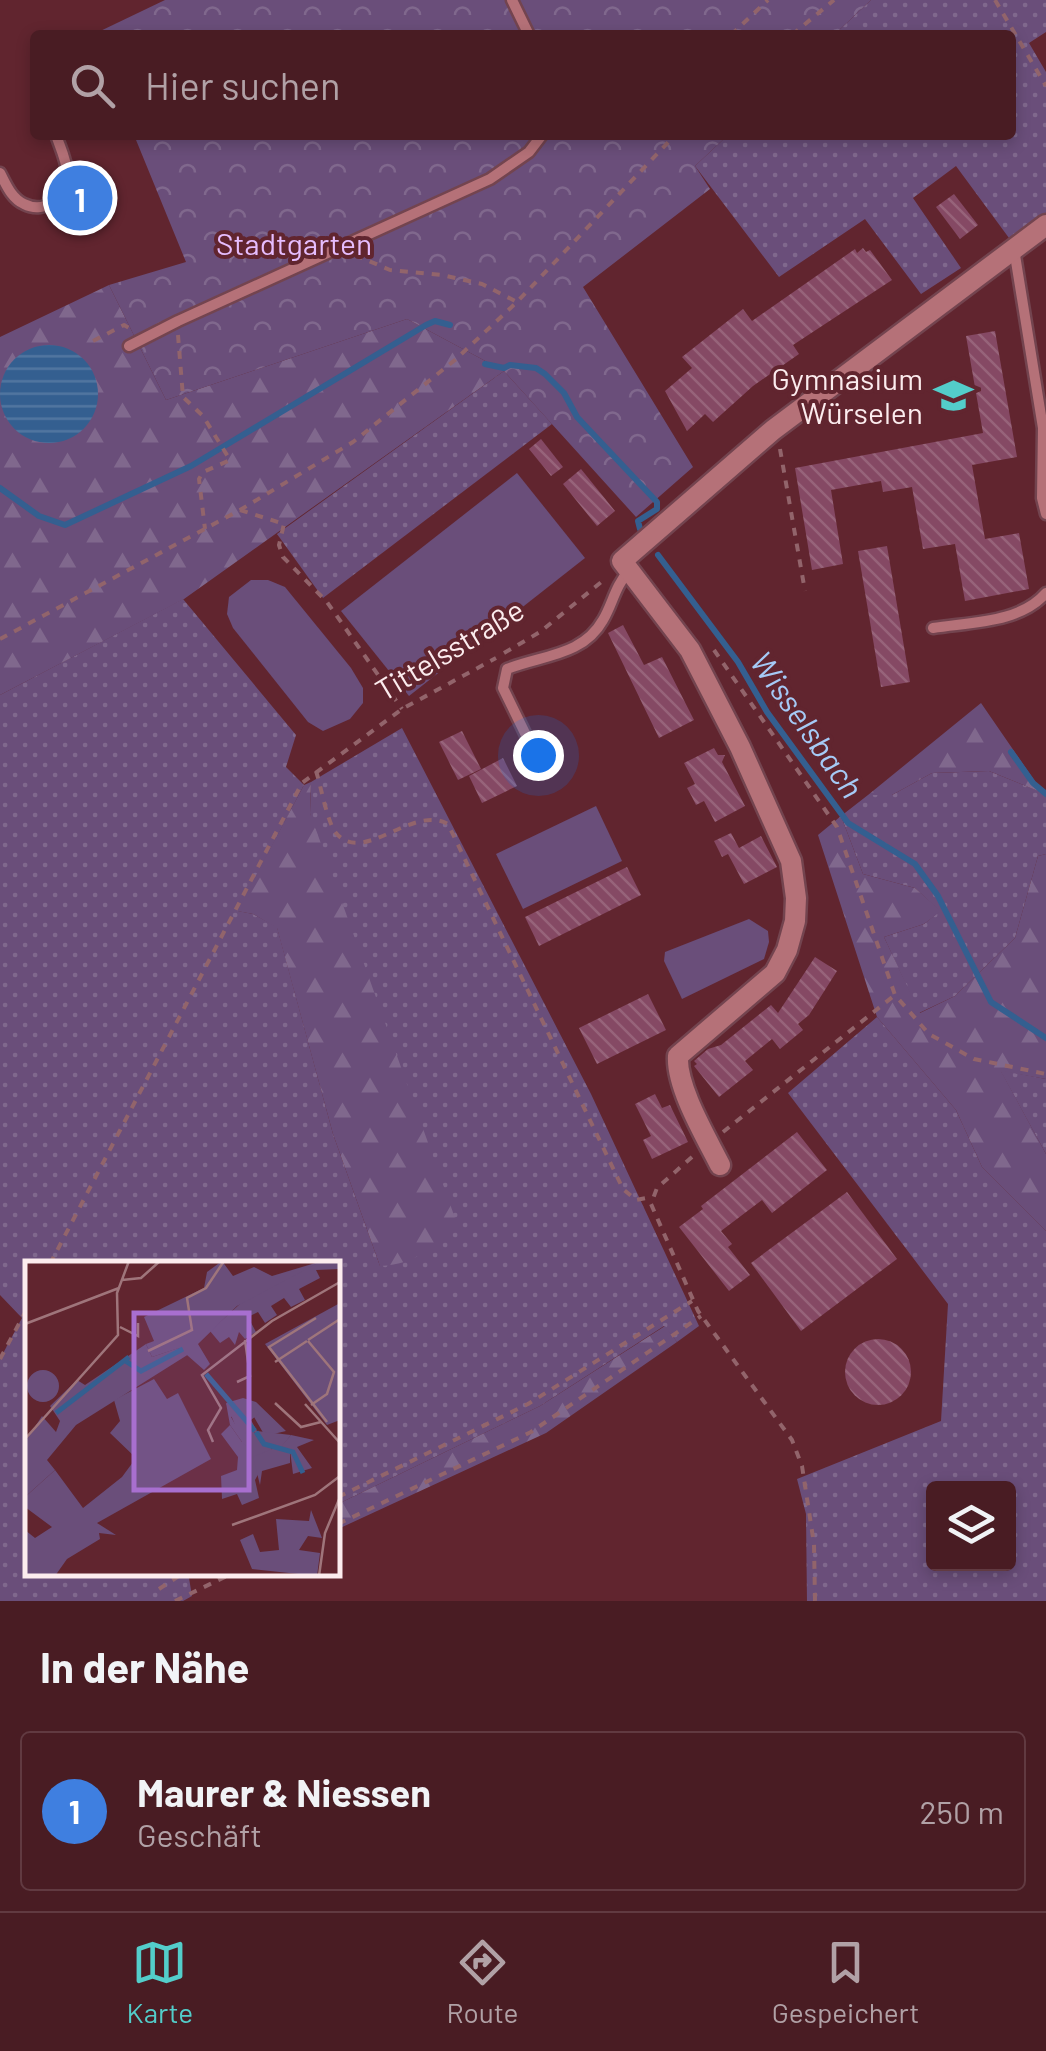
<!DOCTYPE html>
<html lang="de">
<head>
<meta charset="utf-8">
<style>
  :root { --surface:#491c23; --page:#532930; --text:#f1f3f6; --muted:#b1a1a6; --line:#613a41; --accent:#53cdca }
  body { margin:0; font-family:Barlow,sans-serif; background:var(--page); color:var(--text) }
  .controls { position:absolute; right:30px; bottom:30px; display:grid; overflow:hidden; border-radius:10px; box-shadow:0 5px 15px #0003 }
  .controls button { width:90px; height:90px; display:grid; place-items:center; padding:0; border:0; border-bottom:2px solid var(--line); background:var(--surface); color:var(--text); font:50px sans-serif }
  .you { position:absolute; left:538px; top:755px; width:35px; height:35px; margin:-25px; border:8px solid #fff; border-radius:50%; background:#1a73e8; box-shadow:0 0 0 15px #1a73e833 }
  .badge { display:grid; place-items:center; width:65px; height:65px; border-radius:50%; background:var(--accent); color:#fff; font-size:32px; font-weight:700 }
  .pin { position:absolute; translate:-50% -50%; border:5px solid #fff; box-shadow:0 2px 10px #0006 }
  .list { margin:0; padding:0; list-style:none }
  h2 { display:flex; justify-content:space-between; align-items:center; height:130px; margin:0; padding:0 40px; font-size:42px }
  h2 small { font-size:32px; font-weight:400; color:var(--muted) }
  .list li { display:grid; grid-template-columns:65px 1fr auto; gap:30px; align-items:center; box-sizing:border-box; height:160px; margin:0 20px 20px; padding:0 20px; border:2px solid var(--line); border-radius:10px }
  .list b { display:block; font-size:38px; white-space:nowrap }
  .list p { margin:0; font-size:32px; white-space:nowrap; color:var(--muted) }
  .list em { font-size:32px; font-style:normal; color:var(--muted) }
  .icon { flex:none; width:55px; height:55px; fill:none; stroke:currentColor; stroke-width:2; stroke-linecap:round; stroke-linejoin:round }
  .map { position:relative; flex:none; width:1046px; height:1601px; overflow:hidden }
  .search { position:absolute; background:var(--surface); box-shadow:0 5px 15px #0003; left:30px; right:30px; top:30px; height:110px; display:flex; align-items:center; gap:25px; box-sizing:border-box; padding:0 35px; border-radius:10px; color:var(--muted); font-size:38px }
  .sheet { height:310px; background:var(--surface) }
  nav { display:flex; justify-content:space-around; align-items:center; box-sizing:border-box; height:140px; border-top:2px solid var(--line); background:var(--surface); font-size:28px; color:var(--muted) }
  nav a { display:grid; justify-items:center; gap:5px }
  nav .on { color:var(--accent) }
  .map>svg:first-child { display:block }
  .grass { fill:url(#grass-dots); fill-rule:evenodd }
  .forest { fill:url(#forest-firs) }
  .park { fill:url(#park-crowns) }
  .pitch { fill:#6a4e7a }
  .water { fill:url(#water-rules) }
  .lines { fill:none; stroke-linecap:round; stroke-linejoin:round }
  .stream { stroke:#345f90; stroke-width:6 }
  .building { fill:url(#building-back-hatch) }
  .service-casing { stroke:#73444f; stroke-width:15 }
  .minor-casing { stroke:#73444f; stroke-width:25 }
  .path { stroke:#92646b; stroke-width:4; stroke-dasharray:8 8; stroke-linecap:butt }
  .service { stroke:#b57178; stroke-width:10 }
  .minor { stroke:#b57178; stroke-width:20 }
  .labels { text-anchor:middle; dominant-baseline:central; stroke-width:8; stroke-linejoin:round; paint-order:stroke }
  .park-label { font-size:30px; fill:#e6bdfe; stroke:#61252f }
  .poi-label { font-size:30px; fill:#fcecee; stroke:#61252f; text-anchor:end }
  .street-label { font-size:30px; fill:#fcecee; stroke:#61252f }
  .water-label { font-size:32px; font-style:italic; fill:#a5caf6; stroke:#61252f }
  .inset-river { fill:none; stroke:#345f90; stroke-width:5 }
  .inset-road { fill:none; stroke:#9f757b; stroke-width:2.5 }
  .view { fill:#a86fcf; fill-opacity:0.15; stroke:#a86fcf; stroke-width:5 }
  .inset-edge { fill:none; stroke:#fcecee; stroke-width:5 }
</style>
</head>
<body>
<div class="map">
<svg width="1046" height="1601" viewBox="0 0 1046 1601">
  <defs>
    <pattern id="grass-dots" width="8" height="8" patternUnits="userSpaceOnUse" patternTransform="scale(2.5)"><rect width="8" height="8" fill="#6a4e7a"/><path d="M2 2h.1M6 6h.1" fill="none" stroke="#80688d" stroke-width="1.8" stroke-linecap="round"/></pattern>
    <pattern id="forest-firs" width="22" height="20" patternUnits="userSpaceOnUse" patternTransform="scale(2.5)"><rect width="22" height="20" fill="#6a4e7a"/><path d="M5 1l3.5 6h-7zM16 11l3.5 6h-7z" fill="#80688d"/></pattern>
    <pattern id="park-crowns" width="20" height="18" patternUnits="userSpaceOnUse" patternTransform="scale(2.5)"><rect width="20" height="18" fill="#6a4e7a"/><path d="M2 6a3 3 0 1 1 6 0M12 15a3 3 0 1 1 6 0" fill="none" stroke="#80688d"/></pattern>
    <pattern id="water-rules" width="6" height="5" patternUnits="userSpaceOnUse" patternTransform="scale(2.5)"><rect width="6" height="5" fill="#345f90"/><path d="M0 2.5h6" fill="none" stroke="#5276a0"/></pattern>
    <pattern id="building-back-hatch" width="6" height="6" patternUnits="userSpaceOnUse" patternTransform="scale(2.5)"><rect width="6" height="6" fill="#854964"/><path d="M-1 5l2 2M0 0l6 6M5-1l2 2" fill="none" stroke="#97637a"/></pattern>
  </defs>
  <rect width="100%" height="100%" fill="#61252f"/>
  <!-- grass -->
  <g class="grass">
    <path d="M871 0H1046V32L1029 43 1046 72V213L1009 238 956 166 913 198 961 268 921 294 865 219 779 277 695 166 728 135H1011V35H834Z"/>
    <path d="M504 371 552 424 323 598 277 534Z"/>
    <path d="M183 599 296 735 286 767 304 785 238 911 253 914 277 927 333 1134 380 1266 310 813 311 782 402 728 591 1094 699 1326 677 1342 664 1326 540 1406 338 1504V1264H28V1574H196L189 1578 192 1596 183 1601H0V1359L22 1318 0 1295V695Z"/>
    <path d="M989 771 1046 794V854L1038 856 1015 938 955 996 919 1013 884 937 924 924 940 911 915 888 863 874 841 816 868 795H892L932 773Z"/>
    <path d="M877 1017 956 1110 982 1167 1046 1231V1601H807L806 1514 797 1479 941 1421 948 1304 788 1093ZM934 1488H1008V1564H934Z"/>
    <path d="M1000 1070 1046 1079V1154Z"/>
  </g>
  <!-- forest -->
  <g class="forest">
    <path d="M109 285 166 400 407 319 504 371 184 599 0 695V337Z"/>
    <path d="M981 703 1043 793 989 771 932 773 892 795H868Z"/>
    <path d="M311 782 310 813 455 1218C433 1247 419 1264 380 1266L333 1134 277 928 253 914 237 911 304 785Z"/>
    <path d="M841 816 863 874 915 888 941 911 924 924 884 937 920 1013 955 996 1015 938 1038 856 1046 854V1079L1001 1071 1046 1154V1231L982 1167 956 1110 877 1017 818 835Z"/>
    <path d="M665 1326 677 1342 546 1433 338 1529V1504L540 1406Z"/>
  </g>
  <!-- park -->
  <g class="park">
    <path d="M165 0H871L834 35H92Z"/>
    <path d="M134 135H728L695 166 710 189 583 287 693 467 636 517 504 371 407 319 166 400 109 285 186 262Z"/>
  </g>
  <!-- pitch -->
  <g class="pitch">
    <path d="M517 473 585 558 409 696 341 611Z"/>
    <path d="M251 580H268L285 587 351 668 363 688V703L350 719 323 731 308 722 233 628 227 614 229 597Z"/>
    <path d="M596 806 622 861 523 909 496 854Z"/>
    <path d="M749 919 768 931 769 942 764 959 682 999 664 961 665 952Z"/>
  </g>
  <!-- water -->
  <circle class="water" cx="49" cy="394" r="49"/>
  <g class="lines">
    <!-- stream -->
    <g class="stream">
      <path d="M485 364 504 368 510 365 536 368 545 374 564 393 577 417 657 502V509L638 521 640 529"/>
      <path d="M0 488 39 516 65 525 191 466 426 325 435 321 450 325"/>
      <path d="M658 555 738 662 767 712 848 823 915 864 938 896 991 1002 1046 1038"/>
      <path d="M1011 752 1033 783 1046 794"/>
    </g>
  </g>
  <!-- building -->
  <g class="building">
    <path d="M954 194 978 225 960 239 936 207Z"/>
    <path d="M863 248 866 252 870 250 892 280 793 345 799 354 753 386 713 422 705 414 687 431 665 391 692 368 682 357 743 309 752 321 855 249 857 253Z"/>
    <path d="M995 331 1017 457 972 465 985 539 1019 533 1029 589 965 601 955 544 923 549 912 487 883 492 881 481 831 490 843 564 812 570 795 468 983 433 966 336Z"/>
    <path d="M541 439 563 467 551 476 529 449Z"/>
    <path d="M581 469 615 511 597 526 563 484Z"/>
    <path d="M887 546 910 682 881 687 858 551Z"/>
    <path d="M623 625 644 665 662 657 694 720 659 738 608 633Z"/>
    <path d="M462 731 481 769 458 780 439 742Z"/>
    <path d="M714 748 718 755H725L722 762 745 806 715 822 704 801 696 805 692 797 687 788 695 784 684 763Z"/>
    <path d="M503 758 517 786 482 803 469 776Z"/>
    <path d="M731 833 739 848 761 836 777 867 744 884 728 854 722 857 714 841Z"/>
    <path d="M627 867 641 895 539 946 525 917Z"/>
    <path d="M815 957 837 971 809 1015 798 1024 803 1030 780 1049 772 1039 745 1061 753 1070 719 1097 694 1066 697 1064 694 1061 708 1049 721 1045 771 1005 778 1013Z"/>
    <path d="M648 994 666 1030 597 1064 579 1028Z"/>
    <path d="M655 1094 662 1108 670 1105 688 1142 652 1159 643 1140 651 1136 635 1104Z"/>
    <path d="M797 1132 827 1170 772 1213 762 1200 721 1231 732 1244 728 1247 750 1275 729 1291 679 1227 703 1209 701 1206Z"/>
    <path d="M847 1192 897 1259 801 1331 751 1263Z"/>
    <circle cx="878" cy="1372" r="33"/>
  </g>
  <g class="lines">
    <defs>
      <g id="service">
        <path d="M512 0 529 35"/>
        <path d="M0 173C6 184 11 198 24 204 46 215 66 196 67 173 67 161 60 147 56 135"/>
        <path d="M1014 249 1043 428 1042 498 1046 514"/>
        <path d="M129 346 178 321 490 179 529 152 542 135"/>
        <path d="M933 628C971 622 1020 623 1046 593"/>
        <path d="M540 764 503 688 507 669C542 655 583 656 603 620 613 603 615 586 629 571"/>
      </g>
      <path id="minor" d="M720 1165C706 1137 676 1087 678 1056L775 973 787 950 795 921 796 898 791 861 740 747 690 650 622 561 773 430 1046 225"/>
    </defs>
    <!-- service casing -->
    <use href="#service" class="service-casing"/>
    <!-- minor casing -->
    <use href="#minor" class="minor-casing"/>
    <!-- path -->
    <g class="path">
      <path d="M995 0 1046 86"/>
      <path d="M731 35 768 0"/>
      <path d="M792 35 834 0"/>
      <path d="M355 255 390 270 442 275 482 284 517 302"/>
      <path d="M178 335 183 397 203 416 230 460 203 472 199 479 205 529"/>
      <path d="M93 341 124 325 129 328"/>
      <path d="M780 449 805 591"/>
      <path d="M240 510 284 524 279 545 283 557 327 602 402 709"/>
      <path d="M0 639 240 510 353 442 455 360 517 302 675 135"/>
      <path d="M714 650 837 827 895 995 929 1034 974 1059 1046 1074"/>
      <path d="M504 653 540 632 605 579"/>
      <path d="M316 771C321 786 327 822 336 833 363 866 412 804 448 824L623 1189 636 1200 652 1197"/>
      <path d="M723 1132 895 995"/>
      <path d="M692 1157 657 1188 651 1204 698 1311 792 1440 802 1466 814 1544 815 1601"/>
      <path d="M50 1264 302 783 402 709 496 658"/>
      <path d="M0 1359 28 1307"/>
      <path d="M338 1497 528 1404 692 1301"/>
      <path d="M338 1524 531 1432 701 1316"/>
      <path d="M159 1589 182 1574"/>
      <path d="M175 1601 231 1574"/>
    </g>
    <!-- service -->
    <use href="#service" class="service"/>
    <!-- minor -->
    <use href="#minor" class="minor"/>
  </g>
  <!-- icons -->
  <defs>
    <symbol id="school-bare" viewBox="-9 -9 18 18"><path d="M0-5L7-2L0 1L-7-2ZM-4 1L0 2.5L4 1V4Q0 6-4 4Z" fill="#53cdca" stroke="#61252f" stroke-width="2.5" paint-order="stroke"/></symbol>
  </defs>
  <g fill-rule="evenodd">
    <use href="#school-bare" x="926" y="368" width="55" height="55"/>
  </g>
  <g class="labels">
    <!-- park labels -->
    <g class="park-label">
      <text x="294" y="243">Stadtgarten</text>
    </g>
    <!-- poi labels -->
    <g class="poi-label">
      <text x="923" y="378">Gymnasium<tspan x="923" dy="34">Würselen</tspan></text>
    </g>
    <!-- street labels -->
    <g class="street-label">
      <text transform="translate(449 649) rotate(-31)">Tittelsstraße</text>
    </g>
    <!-- water labels -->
    <g class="water-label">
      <text transform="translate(808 724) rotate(55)">Wisselsbach</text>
    </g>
  </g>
  <!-- overview -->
  <g transform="translate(25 1261)">
    <rect width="315" height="315" fill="#61252f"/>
    <path d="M297 0H314L315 8 291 9 295 17 274 28 280 39 266 46 259 37 246 45 252 54 240 62 233 51 223 56 231 71 220 78 214 71 210 84 204 76 195 82 185 70 226 33ZM2 125a16 16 0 1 1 32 0a16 16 0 1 1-32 0ZM129 118 142 138 153 132 186 198 72 262 91 274 74 272 75 278 42 298 30 315H0V269L10 277 27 266 0 246V236L30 209 58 247 97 216 111 197 85 172 95 160 89 139ZM218 137 231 141 261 170 240 175 229 156 210 164 201 142ZM205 164 217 181 219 170 229 171 247 188 230 219 234 237 217 244 212 233 197 238 196 215 212 209 213 196 196 173ZM266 174 289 179 272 186 287 207 268 213 265 189 256 185ZM286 249 297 277 283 275 274 289 295 292 292 315 227 308 215 279 228 273 235 291 254 289 251 258 284 260Z" fill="#6a4e7a"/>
    <path d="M121 83 127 96 153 87 164 93 51 164 22 199 30 209 0 236V181L17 155 31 171 35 160 25 145 52 119 60 124ZM201 142 212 153 206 156 210 163 227 146 235 152 226 159 232 170 266 174 257 185 265 188V202L237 210 235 224 228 196 247 188 229 171H220L224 188 217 181 205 164Z" fill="#6a4e7a"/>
    <path d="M315 42V159L302 164 240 83Z" fill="#6a4e7a"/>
    <path d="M197 0 208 15 229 6 247 15 297 0 212 45 173 83 185 103 179 109 154 87 127 96 121 83 129 80 119 56 179 27 182 11Z" fill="#6a4e7a"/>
    <path class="inset-river" d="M99 99 116 110 158 88M181 113 230 170M31 152 104 96M231 171 239 183 268 191 278 212"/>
    <path class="inset-road" d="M97 19 116 17 135 0M291 57 244 86 302 161M0 63 94 27M95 66 113 75V62M283 79 315 58M283 80 309 111 302 133 286 144M123 90 167 69 162 37 181 27 199 0M250 101 282 80M212 121 225 115 220 79M250 142 276 166 296 161M280 143 315 182M0 178 93 74 92 32 104 0M188 181 183 169 196 147 177 114 247 60 315 21M207 264 290 234 315 215M294 315 300 272 315 236"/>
    <path class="view" d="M109 52H224V229H109Z"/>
    <rect width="315" height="315" class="inset-edge"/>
  </g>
</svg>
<div class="controls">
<button><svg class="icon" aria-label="layers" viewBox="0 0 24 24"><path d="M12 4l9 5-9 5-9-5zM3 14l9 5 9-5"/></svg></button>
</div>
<div class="you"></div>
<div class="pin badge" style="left:80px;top:198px;background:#3f7fe0">1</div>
<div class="search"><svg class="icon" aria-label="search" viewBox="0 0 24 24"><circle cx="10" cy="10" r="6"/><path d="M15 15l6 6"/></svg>Hier suchen</div>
</div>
<section class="sheet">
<h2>In der Nähe<small></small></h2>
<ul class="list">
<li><span class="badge" style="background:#3f7fe0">1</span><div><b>Maurer &amp; Niessen</b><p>Geschäft</p></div><em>250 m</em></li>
</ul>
</section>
<nav>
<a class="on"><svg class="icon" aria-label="map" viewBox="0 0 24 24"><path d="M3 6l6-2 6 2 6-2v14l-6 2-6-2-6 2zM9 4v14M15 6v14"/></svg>Karte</a>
<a><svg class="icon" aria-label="directions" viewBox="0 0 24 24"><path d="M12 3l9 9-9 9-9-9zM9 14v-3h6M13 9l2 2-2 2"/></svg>Route</a>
<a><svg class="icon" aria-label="saved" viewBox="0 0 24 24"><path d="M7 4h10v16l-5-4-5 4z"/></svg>Gespeichert</a>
</nav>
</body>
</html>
